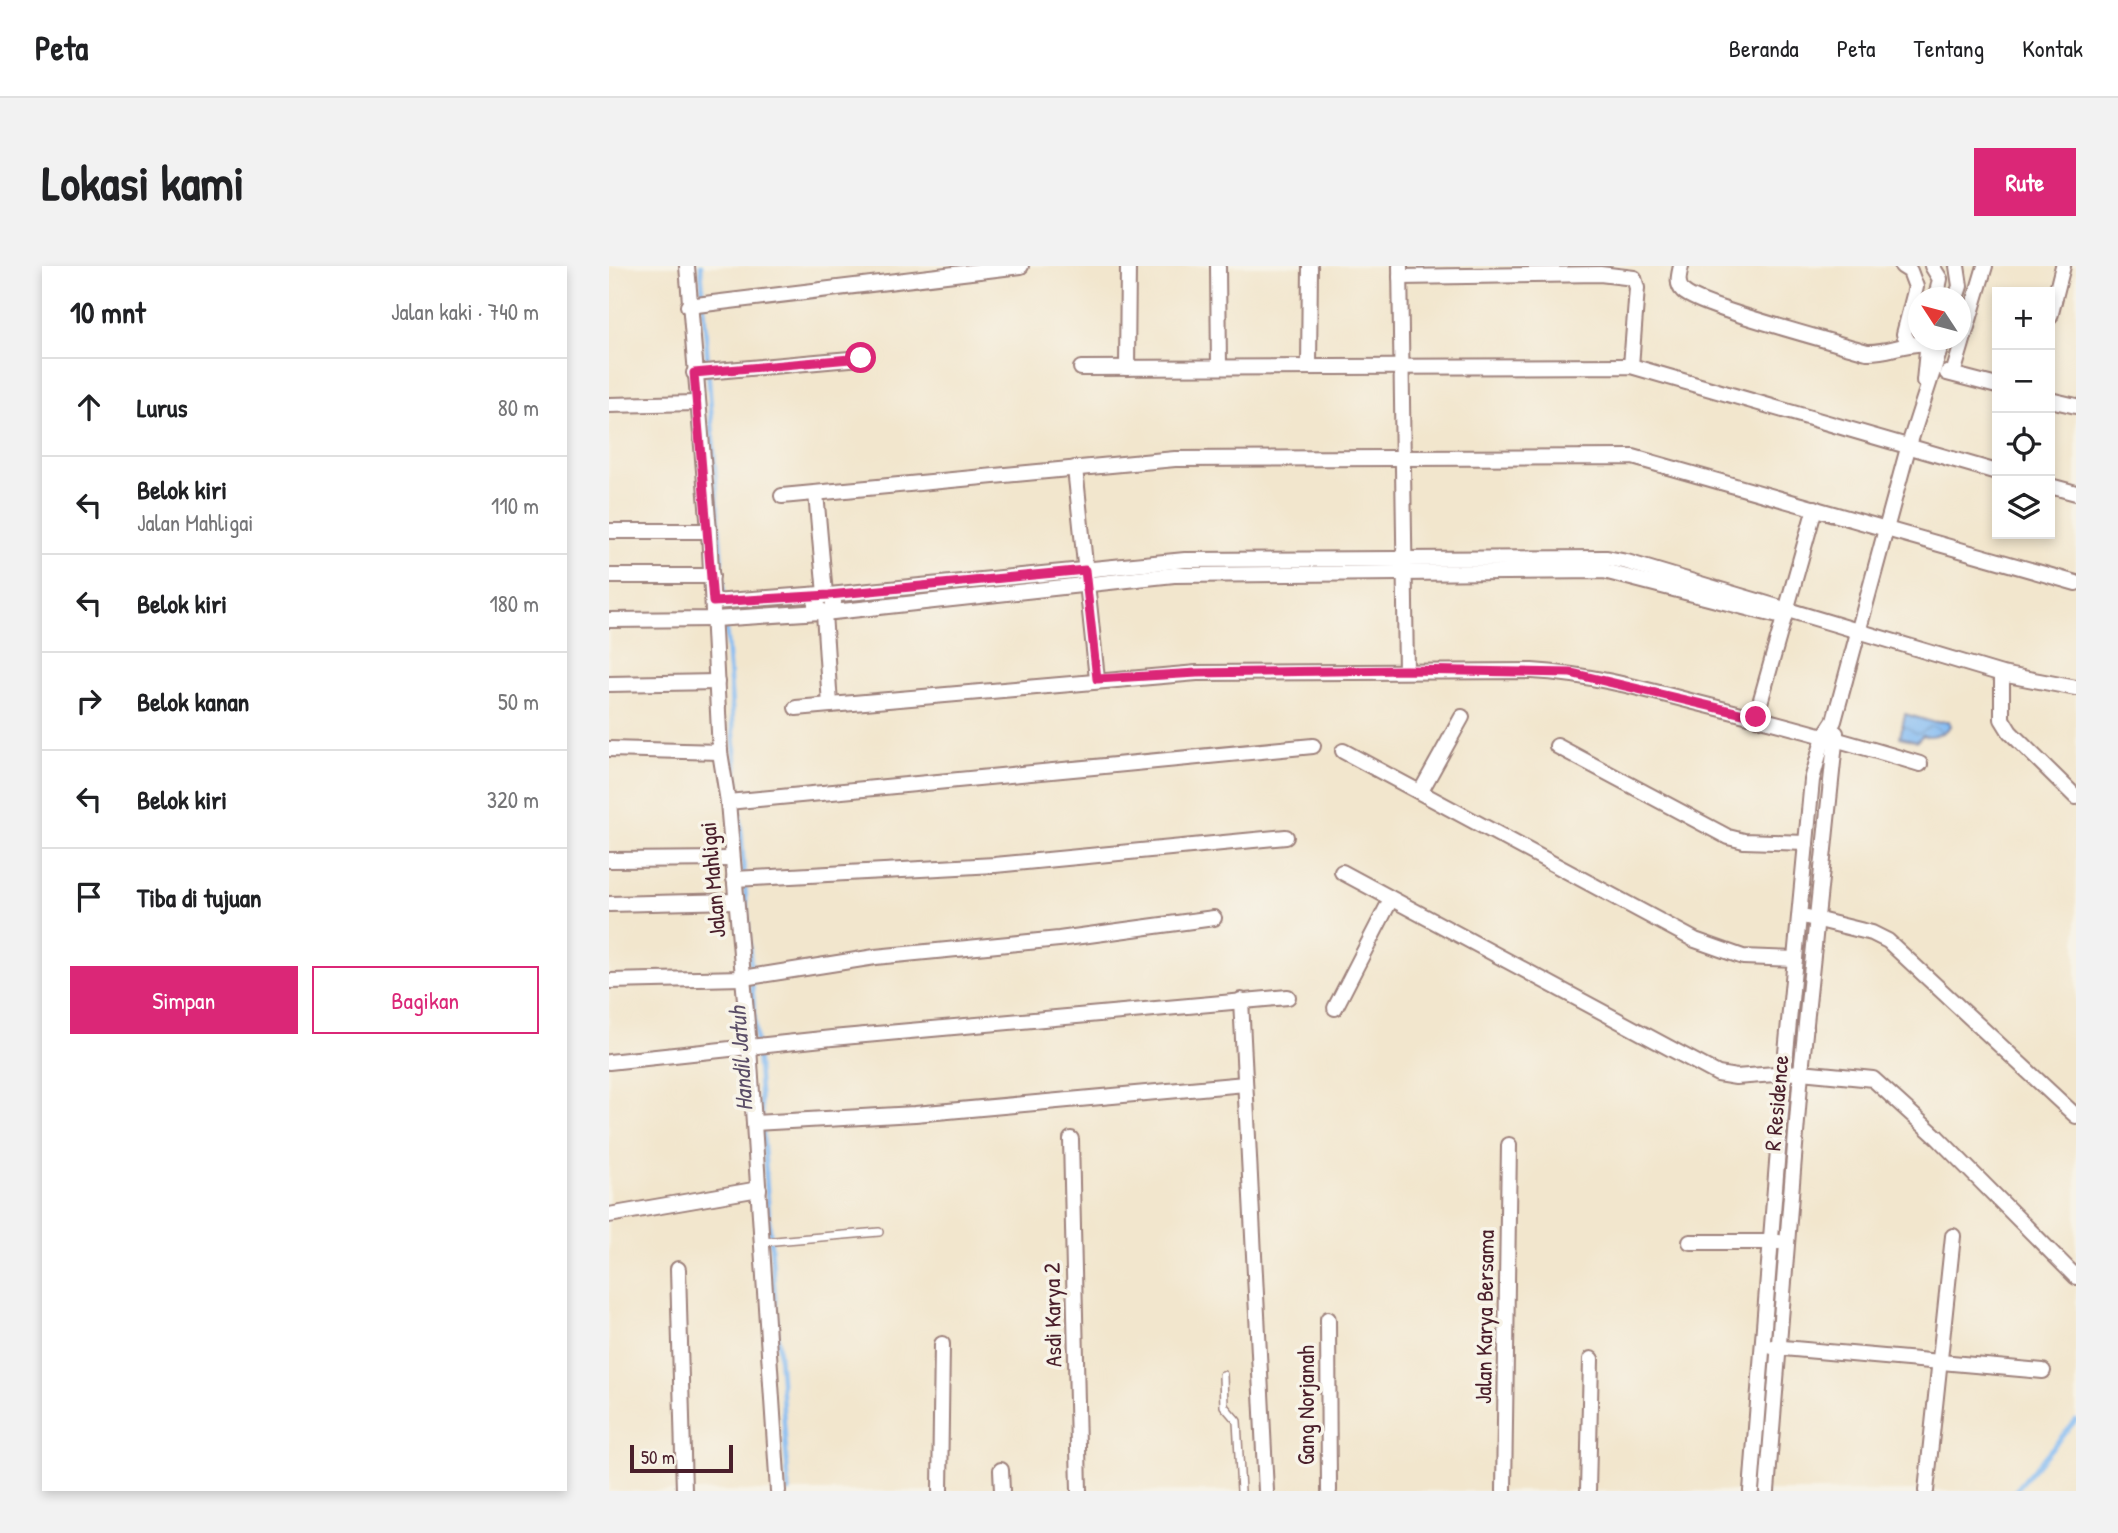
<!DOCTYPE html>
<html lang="id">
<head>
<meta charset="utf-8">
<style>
  :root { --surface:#fff; --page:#f2f2f2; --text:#202124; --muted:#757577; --line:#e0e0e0; --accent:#db2777 }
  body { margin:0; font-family:"Patrick Hand",sans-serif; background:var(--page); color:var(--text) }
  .controls { position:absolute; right:21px; top:21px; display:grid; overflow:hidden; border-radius:0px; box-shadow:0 4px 10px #0003 }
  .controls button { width:63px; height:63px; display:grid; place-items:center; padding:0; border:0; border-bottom:2px solid var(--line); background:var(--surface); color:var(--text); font:35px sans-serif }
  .compass { position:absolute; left:1299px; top:21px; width:63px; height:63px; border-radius:50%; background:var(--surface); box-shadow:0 4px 10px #0003; rotate:306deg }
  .scale { position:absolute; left:21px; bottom:18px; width:103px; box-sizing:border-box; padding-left:7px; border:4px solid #4a1f2b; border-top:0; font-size:19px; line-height:24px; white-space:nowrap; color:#4a1f2b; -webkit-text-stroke:5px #f7f3e8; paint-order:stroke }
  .stop { position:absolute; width:21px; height:21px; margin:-16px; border:5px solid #db2777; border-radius:50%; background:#fff }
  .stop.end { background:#db2777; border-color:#fff; box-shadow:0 2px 7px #0008 }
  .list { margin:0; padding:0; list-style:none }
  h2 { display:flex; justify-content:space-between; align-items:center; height:91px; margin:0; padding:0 28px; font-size:30px }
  h2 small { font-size:23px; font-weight:400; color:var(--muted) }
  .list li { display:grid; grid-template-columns:46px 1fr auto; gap:21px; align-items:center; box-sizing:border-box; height:98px; padding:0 28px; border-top:2px solid var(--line) }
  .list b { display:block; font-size:26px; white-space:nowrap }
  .list p { margin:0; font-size:23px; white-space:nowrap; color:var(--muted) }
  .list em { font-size:23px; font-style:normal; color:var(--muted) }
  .actions { display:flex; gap:14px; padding:21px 28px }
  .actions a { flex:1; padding:16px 0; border:2px solid var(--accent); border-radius:0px; text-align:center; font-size:24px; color:var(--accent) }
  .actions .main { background:var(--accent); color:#fff }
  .icon { flex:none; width:38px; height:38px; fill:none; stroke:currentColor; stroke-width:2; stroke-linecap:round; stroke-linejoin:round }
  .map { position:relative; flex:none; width:1467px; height:1225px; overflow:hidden; border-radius:0px }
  header { display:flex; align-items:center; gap:42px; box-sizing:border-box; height:98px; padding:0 35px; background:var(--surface); border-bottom:2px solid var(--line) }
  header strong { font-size:33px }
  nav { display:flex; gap:38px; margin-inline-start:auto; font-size:24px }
  .intro { display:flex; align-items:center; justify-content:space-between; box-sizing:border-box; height:168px; padding:0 42px }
  h1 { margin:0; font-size:49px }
  .button { padding:18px 32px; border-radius:0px; background:var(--accent); color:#fff; font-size:24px; font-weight:700 }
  main { display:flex; gap:42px; padding:0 42px }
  aside { flex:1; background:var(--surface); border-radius:0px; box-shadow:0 4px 10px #0003 }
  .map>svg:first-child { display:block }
  .water { fill:url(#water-waves); stroke:#666d8f; stroke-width:2 }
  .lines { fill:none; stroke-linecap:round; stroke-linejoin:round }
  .stream { stroke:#83bbf3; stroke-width:4.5 }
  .lane-casing { stroke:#9e827c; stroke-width:10 }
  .street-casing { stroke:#9e827c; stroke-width:18 }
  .lane { stroke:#fff; stroke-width:7 }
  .street { stroke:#fff; stroke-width:14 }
  .route { stroke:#db2777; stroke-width:9 }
  .labels { text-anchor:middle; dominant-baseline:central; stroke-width:7; stroke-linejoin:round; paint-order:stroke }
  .street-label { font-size:23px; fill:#4a1f2b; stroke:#f7f3e8 }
  .water-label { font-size:24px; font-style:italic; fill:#5b4e67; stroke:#f7f3e8 }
</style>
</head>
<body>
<header>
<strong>Peta</strong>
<nav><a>Beranda</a><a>Peta</a><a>Tentang</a><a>Kontak</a></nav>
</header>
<div class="intro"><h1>Lokasi kami</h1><a class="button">Rute</a></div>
<main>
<aside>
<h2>10 mnt<small>Jalan kaki · 740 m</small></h2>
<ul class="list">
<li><svg class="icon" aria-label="ahead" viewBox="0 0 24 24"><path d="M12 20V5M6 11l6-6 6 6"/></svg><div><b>Lurus</b></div><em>80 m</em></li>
<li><svg class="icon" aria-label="left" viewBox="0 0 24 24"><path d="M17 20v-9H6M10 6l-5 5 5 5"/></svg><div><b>Belok kiri</b><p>Jalan Mahligai</p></div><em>110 m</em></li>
<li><svg class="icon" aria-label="left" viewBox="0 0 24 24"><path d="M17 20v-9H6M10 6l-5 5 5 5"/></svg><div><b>Belok kiri</b></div><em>180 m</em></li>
<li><svg class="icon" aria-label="right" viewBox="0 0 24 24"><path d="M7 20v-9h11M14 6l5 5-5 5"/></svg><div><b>Belok kanan</b></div><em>50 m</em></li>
<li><svg class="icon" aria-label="left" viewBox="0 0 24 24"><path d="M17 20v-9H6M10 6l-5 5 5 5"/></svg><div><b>Belok kiri</b></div><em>320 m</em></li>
<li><svg class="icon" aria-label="arrive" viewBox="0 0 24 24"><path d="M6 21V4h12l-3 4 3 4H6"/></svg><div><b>Tiba di tujuan</b></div></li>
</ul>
<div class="actions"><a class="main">Simpan</a><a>Bagikan</a></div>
</aside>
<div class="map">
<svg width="1467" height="1225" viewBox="0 0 1467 1225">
  <defs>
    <pattern id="water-waves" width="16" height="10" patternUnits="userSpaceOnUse" patternTransform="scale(1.75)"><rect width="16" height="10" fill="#83bbf3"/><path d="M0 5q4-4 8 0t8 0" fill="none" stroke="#73a0d0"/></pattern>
  </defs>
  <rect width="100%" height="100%" fill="#f7f3e8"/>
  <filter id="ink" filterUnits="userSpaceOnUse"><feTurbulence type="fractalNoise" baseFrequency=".0143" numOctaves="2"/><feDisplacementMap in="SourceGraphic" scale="14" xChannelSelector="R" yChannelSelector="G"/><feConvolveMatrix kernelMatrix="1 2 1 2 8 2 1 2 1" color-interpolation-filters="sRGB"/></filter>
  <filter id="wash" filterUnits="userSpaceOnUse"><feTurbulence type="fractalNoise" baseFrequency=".00686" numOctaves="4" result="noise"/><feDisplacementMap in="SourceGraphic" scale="28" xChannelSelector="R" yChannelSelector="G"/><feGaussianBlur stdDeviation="1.57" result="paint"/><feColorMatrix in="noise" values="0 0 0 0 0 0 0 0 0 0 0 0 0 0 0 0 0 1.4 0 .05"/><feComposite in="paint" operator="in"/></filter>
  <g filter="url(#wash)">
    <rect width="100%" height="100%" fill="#f2e6cd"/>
    <!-- water -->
    <path class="water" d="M1296 448 1323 456 1340 455 1341 460C1334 468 1324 472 1314 469L1308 475 1291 471Z"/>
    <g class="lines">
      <!-- stream -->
      <g class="stream">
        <path d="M92 0 115 331"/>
        <path d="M117 359 180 1225"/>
        <path d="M1406 1225 1467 1154"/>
      </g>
    </g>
  </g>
  <g filter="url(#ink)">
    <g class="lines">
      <defs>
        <g id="lane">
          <path d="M154 976 270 966"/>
          <path d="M614 1109 615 1140 628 1155 632 1225"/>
        </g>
        <g id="street">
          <path d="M78 0 100 265 111 486 119 536 140 781 169 1225"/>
          <path d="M609 0 610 101"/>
          <path d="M791 0 797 404"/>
          <path d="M1072 0C1070 9 1067 18 1074 25 1087 40 1229 77 1258 86 1279 87 1296 76 1318 78"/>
          <path d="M1293 0 1301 5 1307 21 1295 68 1300 77"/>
          <path d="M1323 0 1331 13 1327 32"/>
          <path d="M791 11 991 8 1025 12 1028 22 1022 100"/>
          <path d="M1347 32 1351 20 1348 0"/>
          <path d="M79 40 412 0"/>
          <path d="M1441 51 1454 0"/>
          <path d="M700 100 701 0"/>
          <path d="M472 102 1022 100 1388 206"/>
          <path d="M518 102 519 0"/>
          <path d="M85 107 252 92"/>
          <path d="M1338 107 1388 120"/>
          <path d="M1344 108 1376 0"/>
          <path d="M1315 115 1319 74"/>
          <path d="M1441 134 1467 140"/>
          <path d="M0 139 88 137"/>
          <path d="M466 202 488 413"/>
          <path d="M1441 220 1467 227"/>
          <path d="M207 227 216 328"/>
          <path d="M173 230 566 193 1024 191 1467 317"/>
          <path d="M0 265H100"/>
          <path d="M0 310H103"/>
          <path d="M220 329 576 294 998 292 1018 296 1393 408 1467 422"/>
          <path d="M104 336 212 328"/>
          <path d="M222 344 225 336 220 329 208 331 206 339 215 347 565 309 995 305 1173 351"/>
          <path d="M215 347 221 439"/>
          <path d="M0 354 105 353 211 346"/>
          <path d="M1393 408V453L1401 466 1467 531"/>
          <path d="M0 418 108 416"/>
          <path d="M187 442 588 407 923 405C979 408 1031 422 1085 436 1161 455 1236 475 1311 498"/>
          <path d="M1147 451 1206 242"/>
          <path d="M948 480 1119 571 1135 575 1197 577"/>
          <path d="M0 483 111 486"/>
          <path d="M734 485 1086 674 1134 691 1186 693"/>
          <path d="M812 525 853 451"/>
          <path d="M119 536 704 480"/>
          <path d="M0 594 123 593"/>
          <path d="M733 606 1109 808 1127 811 1192 806 1264 813 1328 871 1467 1011"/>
          <path d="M125 613 386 599 677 571"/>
          <path d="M0 638 127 635"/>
          <path d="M1198 651 1263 667 1279 675 1467 850"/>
          <path d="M0 715 134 712 266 691 450 673 605 652"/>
          <path d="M632 734 657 1225"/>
          <path d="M726 742 782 633"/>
          <path d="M0 796 223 772 679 731"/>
          <path d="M145 857 306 848 636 818"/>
          <path d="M462 873 470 1225"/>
          <path d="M0 949 150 923"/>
          <path d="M1081 976H1170"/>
          <path d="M69 1003 75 1225"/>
          <path d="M719 1053 720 1225"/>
          <path d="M1163 1081 1434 1105"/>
          <path d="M392 1204 393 1225"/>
          <path d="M331 1225 333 1078"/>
          <path d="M895 1225 900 879"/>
          <path d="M979 1225 982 1093"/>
          <path d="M1142 1225 1175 808 1203 514 1215 470 1225 455 1299 182 1334 74"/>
          <path d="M1158 1225 1192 806 1227 467"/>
          <path d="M1317 1225 1344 970"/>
        </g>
      </defs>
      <!-- lane casing -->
      <use href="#lane" class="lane-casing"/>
      <!-- street casing -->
      <use href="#street" class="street-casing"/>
      <!-- lane -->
      <use href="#lane" class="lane"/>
      <!-- street -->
      <use href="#street" class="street"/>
    </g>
  </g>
  <g class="lines" filter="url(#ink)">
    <!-- route -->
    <path class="route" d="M252 92 85 107 104 336 220 329 476 304 488 413 588 407 797 404 962 407 1147 451"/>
  </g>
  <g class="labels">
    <!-- street labels -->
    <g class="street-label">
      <text transform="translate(103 614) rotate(-95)">Jalan Mahligai</text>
      <text transform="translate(1167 837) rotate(-85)">R Residence</text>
      <text transform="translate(443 1049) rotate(-91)">Asdi Karya 2</text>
      <text transform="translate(875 1051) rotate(-89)">Jalan Karya Bersama</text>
      <text transform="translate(696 1139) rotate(-90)">Gang Norjanah</text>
    </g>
    <!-- water labels -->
    <g class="water-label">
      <text transform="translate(131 793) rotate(-94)">Handil Jatuh</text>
    </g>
  </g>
</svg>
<div class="controls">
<button>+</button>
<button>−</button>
<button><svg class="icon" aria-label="locate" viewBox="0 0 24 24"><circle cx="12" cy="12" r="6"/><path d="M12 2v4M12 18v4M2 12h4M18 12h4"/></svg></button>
<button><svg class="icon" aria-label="layers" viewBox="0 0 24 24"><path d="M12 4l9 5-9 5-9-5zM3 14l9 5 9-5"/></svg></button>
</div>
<svg class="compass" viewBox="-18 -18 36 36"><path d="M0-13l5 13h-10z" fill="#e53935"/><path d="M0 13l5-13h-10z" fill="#757577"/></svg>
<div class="scale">50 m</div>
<div class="stop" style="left:252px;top:92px"></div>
<div class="stop end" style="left:1147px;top:451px"></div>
</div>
</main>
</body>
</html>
